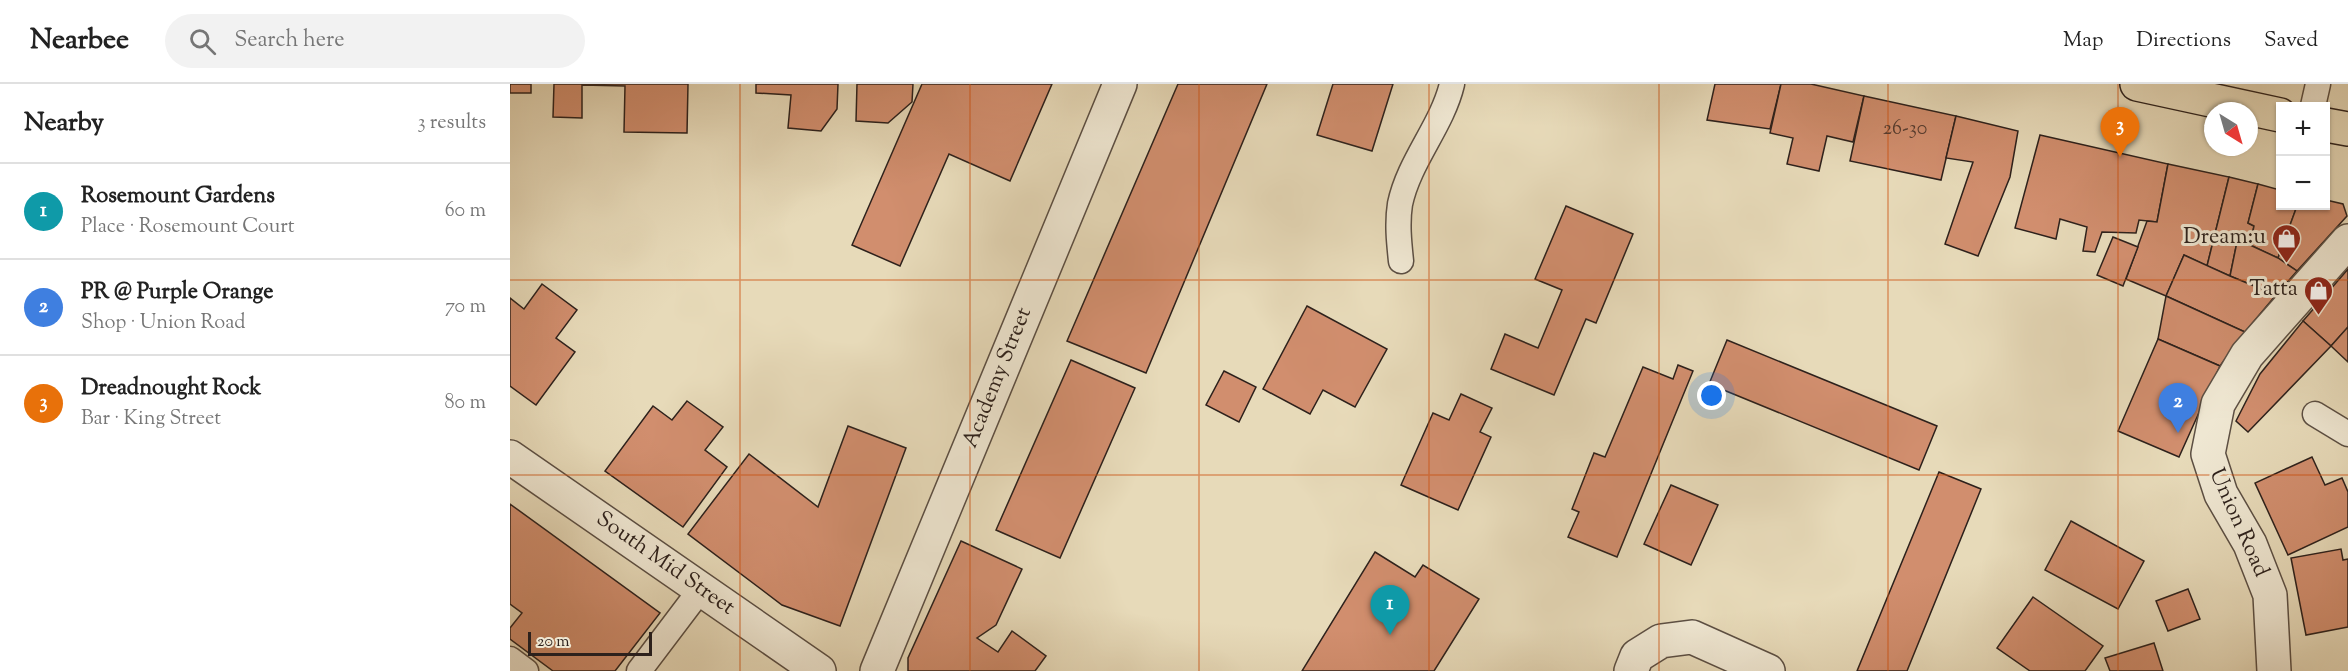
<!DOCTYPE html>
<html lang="en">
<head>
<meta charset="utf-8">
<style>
  :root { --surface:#fff; --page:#f2f2f2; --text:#222; --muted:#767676; --line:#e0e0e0; --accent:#8f2418 }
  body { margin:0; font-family:"Sorts Mill Goudy",serif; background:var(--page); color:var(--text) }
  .controls { position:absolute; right:18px; top:18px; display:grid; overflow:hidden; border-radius:0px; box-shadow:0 2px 4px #0004 }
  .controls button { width:54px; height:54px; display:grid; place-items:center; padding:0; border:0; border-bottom:2px solid var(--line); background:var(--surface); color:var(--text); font:30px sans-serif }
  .compass { position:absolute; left:1694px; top:18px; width:54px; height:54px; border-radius:50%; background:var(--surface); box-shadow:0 2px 4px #0004; rotate:143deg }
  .scale { position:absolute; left:18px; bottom:15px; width:124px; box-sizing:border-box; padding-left:6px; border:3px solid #2d211c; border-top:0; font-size:16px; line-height:21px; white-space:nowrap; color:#2d211c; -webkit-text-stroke:4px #efe7d2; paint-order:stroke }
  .you { position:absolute; left:1202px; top:312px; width:21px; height:21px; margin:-15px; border:4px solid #fff; border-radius:50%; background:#1a73e8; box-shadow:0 0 0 9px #1a73e833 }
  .badge { display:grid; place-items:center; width:39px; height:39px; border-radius:50%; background:var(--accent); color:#fff; font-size:20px; font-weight:700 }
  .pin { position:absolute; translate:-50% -50px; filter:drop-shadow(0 2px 3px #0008) }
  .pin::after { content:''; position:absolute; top:32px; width:21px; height:18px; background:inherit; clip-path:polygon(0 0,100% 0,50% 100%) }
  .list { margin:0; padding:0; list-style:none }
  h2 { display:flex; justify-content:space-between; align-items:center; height:78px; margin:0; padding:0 24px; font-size:26px }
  h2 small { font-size:20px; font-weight:400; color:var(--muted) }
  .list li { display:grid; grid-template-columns:39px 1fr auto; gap:18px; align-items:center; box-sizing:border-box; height:96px; padding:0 24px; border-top:2px solid var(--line) }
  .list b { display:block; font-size:22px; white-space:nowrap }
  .list p { margin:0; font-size:20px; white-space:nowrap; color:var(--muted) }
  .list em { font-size:20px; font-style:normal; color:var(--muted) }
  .icon { flex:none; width:33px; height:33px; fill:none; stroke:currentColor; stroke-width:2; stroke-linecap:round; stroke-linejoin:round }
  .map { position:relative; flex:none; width:1838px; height:587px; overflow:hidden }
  header { display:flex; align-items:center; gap:36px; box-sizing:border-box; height:84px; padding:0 30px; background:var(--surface); border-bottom:2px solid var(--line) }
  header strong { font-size:28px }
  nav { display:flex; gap:33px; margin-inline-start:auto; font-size:21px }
  .search { width:420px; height:54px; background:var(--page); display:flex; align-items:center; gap:15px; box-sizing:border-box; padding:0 21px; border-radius:33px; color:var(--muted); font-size:22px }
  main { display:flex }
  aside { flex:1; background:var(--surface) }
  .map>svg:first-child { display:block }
  .building { fill:#d18e6e; stroke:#2d211c; stroke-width:1.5 }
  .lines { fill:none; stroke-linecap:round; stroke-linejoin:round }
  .lane-casing { stroke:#5c4f43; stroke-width:27 }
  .street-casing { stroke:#5c4f43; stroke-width:36 }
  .primary-casing { stroke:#2d211c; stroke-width:36 }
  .lane { stroke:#efe7d2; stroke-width:24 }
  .street { stroke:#efe7d2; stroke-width:33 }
  .primary { stroke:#e7dab9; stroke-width:33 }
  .grid { fill:none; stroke:#cc510e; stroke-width:1.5; stroke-opacity:0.55 }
  .labels { text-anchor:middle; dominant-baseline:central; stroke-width:6; stroke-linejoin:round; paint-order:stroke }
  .number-label { font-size:20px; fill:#563c30 }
  .poi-label { font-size:22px; fill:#2d211c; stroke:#efe7d2; text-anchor:end }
  .street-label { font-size:22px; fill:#2d211c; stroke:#efe7d2 }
</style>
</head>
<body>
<header>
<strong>Nearbee</strong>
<div class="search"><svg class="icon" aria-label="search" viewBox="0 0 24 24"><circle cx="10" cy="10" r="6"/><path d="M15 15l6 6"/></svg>Search here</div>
<nav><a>Map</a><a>Directions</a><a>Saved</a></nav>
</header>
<main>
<aside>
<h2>Nearby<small>3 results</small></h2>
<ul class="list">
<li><span class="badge" style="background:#0f9aa8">1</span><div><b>Rosemount Gardens</b><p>Place · Rosemount Court</p></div><em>60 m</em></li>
<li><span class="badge" style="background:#3f7fe0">2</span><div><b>PR @ Purple Orange</b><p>Shop · Union Road</p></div><em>70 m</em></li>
<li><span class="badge" style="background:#e8710a">3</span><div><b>Dreadnought Rock</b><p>Bar · King Street</p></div><em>80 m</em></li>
</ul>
</aside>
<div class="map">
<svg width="1838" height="587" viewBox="0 0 1838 587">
  <rect width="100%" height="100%" fill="#e7dab9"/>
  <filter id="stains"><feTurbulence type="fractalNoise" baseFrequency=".00333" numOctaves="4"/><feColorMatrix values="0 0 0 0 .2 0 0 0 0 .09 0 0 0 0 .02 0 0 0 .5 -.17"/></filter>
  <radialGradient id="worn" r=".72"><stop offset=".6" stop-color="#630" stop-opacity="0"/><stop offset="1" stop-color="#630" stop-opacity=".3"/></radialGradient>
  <!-- building -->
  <g class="building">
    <rect x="0" y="0" width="21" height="9"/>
    <path d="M44 0H178L177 49 114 48 115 2 72 1V34L43 33Z"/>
    <path d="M246 0H328L327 25 311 47 278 44 281 11 246 9Z"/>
    <path d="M347 0H403L402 18 378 39 346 37Z"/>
    <path d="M412 0H542L500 97 439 70 390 182 342 161Z"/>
    <path d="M668 0H757L636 289 557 257Z"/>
    <path d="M823 0H883L862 67 807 51Z"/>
    <path d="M1205 0H1271L1260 45 1197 36Z"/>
    <path d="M1271 0H1301L1354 12 1343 58 1317 52 1309 87 1277 80 1283 54 1260 49Z"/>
    <path d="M1354 12 1446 32 1431 96 1340 77Z"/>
    <path d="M1446 32 1508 47 1500 93 1468 172 1435 160 1463 78 1436 74Z"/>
    <path d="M1530 51 1658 80 1647 138 1629 136 1626 149 1592 148 1585 168 1573 167 1577 143 1550 135 1546 155 1505 144Z"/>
    <path d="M1658 80 1719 93 1697 182 1674 171 1656 212 1616 195 1637 137 1647 138Z"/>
    <path d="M1719 93 1748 100 1738 139 1744 142 1740 161 1727 158 1720 192 1697 182Z"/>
    <path d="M1748 100 1770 106V122H1787L1768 174 1740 161 1744 142 1738 139Z"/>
    <path d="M1816 116 1833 120 1837 132 1787 187 1768 174 1787 122H1816Z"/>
    <path d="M1056 122 1123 150 1086 239 1076 235 1044 311 981 285 995 250 1028 264 1052 206 1025 195Z"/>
    <path d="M1603 153 1628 163 1613 202 1587 191Z"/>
    <path d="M1727 158 1740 161 1768 174 1787 187 1766 211 1720 192Z"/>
    <path d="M1674 171 1720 192 1766 211 1735 248 1656 212Z"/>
    <path d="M1838 185V243L1821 262 1793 237Z"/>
    <path d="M32 200 67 226 46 254 65 268 26 321 0 302V214L14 225Z"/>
    <path d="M1656 212 1735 248 1710 282 1648 255Z"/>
    <path d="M797 222 877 265 845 323 813 306 800 330 753 305Z"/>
    <path d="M1793 237 1821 262 1738 348 1726 337 1750 290Z"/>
    <path d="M1838 243V278L1821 262Z"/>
    <path d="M1648 255 1710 282 1669 373 1608 347Z"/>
    <path d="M1217 256 1427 342 1409 386 1199 300Z"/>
    <path d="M561 276 625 304 550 474 486 446Z"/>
    <path d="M1168 281 1183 287 1107 473 1058 453 1069 428 1062 425 1084 369 1095 373 1133 283 1163 295Z"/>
    <path d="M714 287 746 303 729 338 696 321Z"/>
    <path d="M951 310 982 324 970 348 981 353 948 426 891 401 923 329 939 336Z"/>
    <path d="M177 317 213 343 195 366 217 383 173 443 95 387 143 322 162 336Z"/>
    <path d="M338 342 396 364 330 542 272 521 178 450 239 370 308 423Z"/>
    <path d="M1802 373 1815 401 1832 394 1838 408V443L1778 471 1745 399Z"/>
    <path d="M1429 388 1471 405 1397 587H1347Z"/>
    <path d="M1161 401 1208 421 1181 481 1134 460Z"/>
    <path d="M0 420 150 529 105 587H43L0 555V544L12 529 0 520Z"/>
    <path d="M1561 437 1634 477 1608 525 1535 486Z"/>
    <path d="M451 457 512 485 486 541 467 554 488 568 502 547 536 572 525 587H398V574Z"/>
    <path d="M1831 465 1833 476 1838 475V543L1796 551 1781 474Z"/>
    <path d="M865 468 905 493 913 481 969 515 924 587H792Z"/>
    <path d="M1678 505 1690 535 1658 547 1646 517Z"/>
    <path d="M1523 513 1593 562 1575 587H1520L1487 564Z"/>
    <path d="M1644 559 1653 587H1600L1595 574Z"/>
  </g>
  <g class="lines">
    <defs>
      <g id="lane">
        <path d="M1803 22 1808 0"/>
        <path d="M891 177C889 158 887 139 890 120 899 77 932 42 942 0"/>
        <path d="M1805 330 1838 350"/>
        <path d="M0 575 16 587"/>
        <path d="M129 587 191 505"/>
      </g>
      <g id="street">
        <path d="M0 373 309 587"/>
        <path d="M367 587 610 0"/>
        <path d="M1121 587 1127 572 1151 557 1182 553 1258 587"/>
        <path d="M1764 587 1760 511 1740 460 1711 410 1698 370 1708 320 1737 271 1838 157"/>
      </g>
      <g id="primary">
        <path d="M1627 0 1770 31"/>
        <path d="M1816 41 1838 45"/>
      </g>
    </defs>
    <!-- lane casing -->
    <use href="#lane" class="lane-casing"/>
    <!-- street casing -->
    <use href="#street" class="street-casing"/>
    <!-- primary casing -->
    <use href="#primary" class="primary-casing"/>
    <!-- lane -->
    <use href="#lane" class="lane"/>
    <!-- street -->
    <use href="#street" class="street"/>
    <!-- primary -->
    <use href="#primary" class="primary"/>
  </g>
  <!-- grid -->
  <path class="grid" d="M230 0V587M460 0V587M689 0V587M919 0V587M1149 0V587M1378 0V587M1608 0V587M0 196H1838M0 391H1838"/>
  <!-- icons -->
  <defs>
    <symbol id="shop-pin" viewBox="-11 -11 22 30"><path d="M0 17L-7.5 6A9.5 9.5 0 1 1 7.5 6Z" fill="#8f2418" stroke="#efe7d2"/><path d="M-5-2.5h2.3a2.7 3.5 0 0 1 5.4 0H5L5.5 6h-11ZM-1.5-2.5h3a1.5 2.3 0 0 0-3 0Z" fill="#fff"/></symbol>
  </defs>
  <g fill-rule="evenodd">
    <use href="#shop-pin" x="1760" y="138" width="33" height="45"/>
    <use href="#shop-pin" x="1792" y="190" width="33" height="45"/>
  </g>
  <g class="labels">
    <!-- number labels -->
    <g class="number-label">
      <text x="1395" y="45">26-30</text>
    </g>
    <!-- poi labels -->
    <g class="poi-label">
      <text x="1756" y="154">Dream:u</text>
      <text x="1788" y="206">Tatta</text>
    </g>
    <!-- street labels -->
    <g class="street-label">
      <text transform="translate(488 294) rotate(-68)">Academy Street</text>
      <text transform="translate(1728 439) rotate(66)">Union Road</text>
      <text transform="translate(155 480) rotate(35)">South Mid Street</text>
    </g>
  </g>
  <rect width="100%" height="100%" filter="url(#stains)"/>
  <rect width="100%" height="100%" fill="url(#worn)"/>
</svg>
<div class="controls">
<button>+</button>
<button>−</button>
</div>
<svg class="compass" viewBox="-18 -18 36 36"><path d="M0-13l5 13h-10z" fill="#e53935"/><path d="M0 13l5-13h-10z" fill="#767676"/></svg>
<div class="scale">20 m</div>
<div class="you"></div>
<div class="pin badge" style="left:880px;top:551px;background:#0f9aa8">1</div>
<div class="pin badge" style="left:1668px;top:349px;background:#3f7fe0">2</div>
<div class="pin badge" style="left:1610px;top:73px;background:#e8710a">3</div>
</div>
</main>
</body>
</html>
